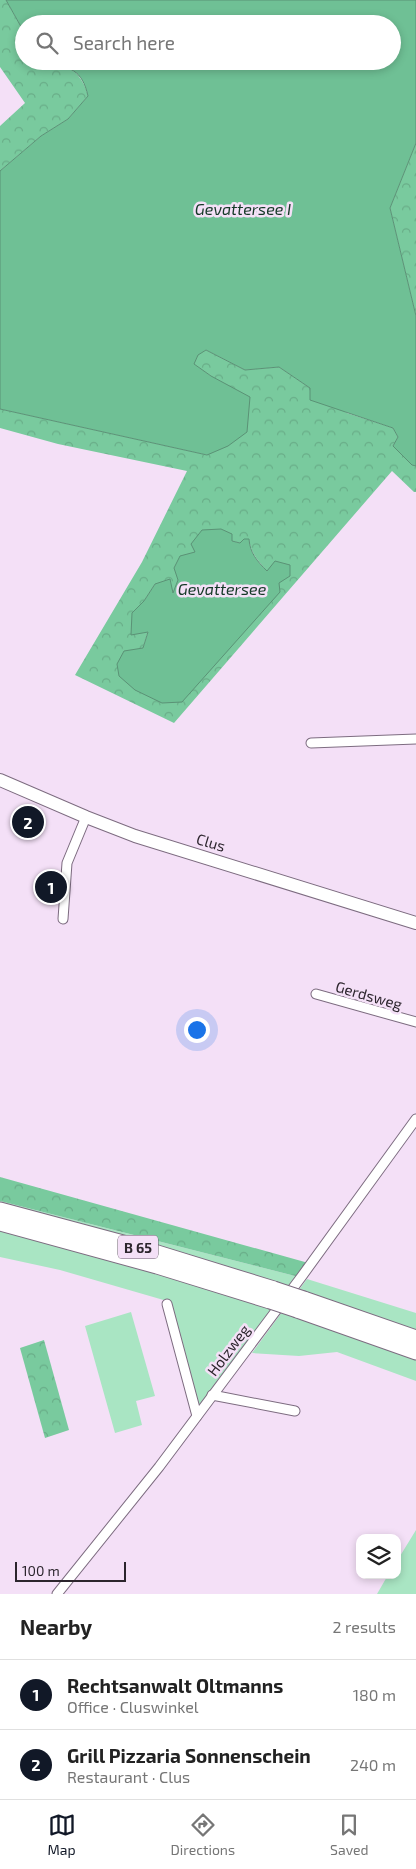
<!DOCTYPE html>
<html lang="en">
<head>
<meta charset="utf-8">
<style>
  :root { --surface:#fff; --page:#f6f6f6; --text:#222; --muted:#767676; --line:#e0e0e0; --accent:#111827 }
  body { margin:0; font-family:"Exo 2",sans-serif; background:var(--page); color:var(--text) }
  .controls { position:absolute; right:15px; bottom:15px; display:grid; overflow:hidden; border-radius:10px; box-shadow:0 2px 8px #0003 }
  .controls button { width:45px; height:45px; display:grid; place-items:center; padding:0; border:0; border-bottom:1px solid var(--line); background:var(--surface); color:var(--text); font:25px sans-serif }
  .scale { position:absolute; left:15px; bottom:12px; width:111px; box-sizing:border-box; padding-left:5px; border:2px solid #2c252d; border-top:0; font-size:14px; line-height:18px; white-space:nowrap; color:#2c252d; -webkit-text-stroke:4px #f4e0f7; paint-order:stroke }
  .you { position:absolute; left:196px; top:1029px; width:18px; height:18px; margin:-12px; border:4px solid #fff; border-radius:50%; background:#1a73e8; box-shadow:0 0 0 8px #1a73e833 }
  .badge { display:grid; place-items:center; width:32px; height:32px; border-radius:50%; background:var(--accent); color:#fff; font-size:16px; font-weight:700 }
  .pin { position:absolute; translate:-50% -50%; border:2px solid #fff; box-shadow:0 1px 5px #0006 }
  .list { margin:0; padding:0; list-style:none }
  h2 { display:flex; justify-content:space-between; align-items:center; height:65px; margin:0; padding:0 20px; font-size:21px }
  h2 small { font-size:16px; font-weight:400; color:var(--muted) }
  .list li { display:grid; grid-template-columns:32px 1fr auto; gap:15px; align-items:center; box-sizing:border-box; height:70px; padding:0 20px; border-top:1px solid var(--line) }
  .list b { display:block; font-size:19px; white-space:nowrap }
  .list p { margin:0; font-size:16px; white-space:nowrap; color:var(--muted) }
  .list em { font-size:16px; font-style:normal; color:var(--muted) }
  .icon { flex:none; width:28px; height:28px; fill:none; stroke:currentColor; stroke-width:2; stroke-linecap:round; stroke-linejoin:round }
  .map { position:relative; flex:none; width:416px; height:1594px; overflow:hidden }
  .search { position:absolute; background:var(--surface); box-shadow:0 2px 8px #0003; left:15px; right:15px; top:15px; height:55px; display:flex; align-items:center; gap:12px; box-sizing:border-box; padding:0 18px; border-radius:28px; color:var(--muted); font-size:19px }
  .sheet { height:205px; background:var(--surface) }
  nav { display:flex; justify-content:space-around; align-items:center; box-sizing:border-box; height:70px; border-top:1px solid var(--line); background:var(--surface); font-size:14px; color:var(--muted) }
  nav a { display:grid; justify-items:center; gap:2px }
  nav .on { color:var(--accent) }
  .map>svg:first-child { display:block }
  .grass { fill:#a9e5c3 }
  .forest { fill:url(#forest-crowns); fill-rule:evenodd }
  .water { fill:#6fc095; stroke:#5b9276 }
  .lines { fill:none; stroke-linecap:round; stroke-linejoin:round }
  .minor-casing { stroke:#7d6c80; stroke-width:11 }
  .secondary-casing { stroke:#7d6c80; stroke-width:14 }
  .trunk-casing { stroke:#7d6c80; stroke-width:17 }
  .minor { stroke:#fff; stroke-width:9 }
  .secondary { stroke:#fff; stroke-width:12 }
  .trunk { stroke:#fff; stroke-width:15 }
  .trunk-bridge-casing { stroke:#7d6c80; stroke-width:17; stroke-linecap:butt }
  .trunk-bridge { stroke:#fff; stroke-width:15 }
  .labels { text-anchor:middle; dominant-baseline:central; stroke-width:5; stroke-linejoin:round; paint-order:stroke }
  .shield { fill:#f4e0f7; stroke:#685d6a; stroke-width:1 }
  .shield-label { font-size:14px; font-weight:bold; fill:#2c252d }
  .street-label { font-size:15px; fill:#2c252d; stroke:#f4e0f7 }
  .water-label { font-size:16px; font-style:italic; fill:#153927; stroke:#f4e0f7 }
</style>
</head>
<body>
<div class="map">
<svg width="416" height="1594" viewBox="0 0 416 1594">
  <defs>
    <pattern id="forest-crowns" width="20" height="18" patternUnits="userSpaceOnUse" patternTransform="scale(1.25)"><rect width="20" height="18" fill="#79ca9e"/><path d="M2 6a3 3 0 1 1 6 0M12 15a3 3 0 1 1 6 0" fill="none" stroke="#69ad88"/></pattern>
  </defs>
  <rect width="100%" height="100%" fill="#f4e0f7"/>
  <!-- grass -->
  <g class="grass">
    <path d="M0 1201 303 1278 198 1416 167 1301 60 1270 0 1257Z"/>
    <path d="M307 1279 416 1313V1331L298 1291Z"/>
    <path d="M131 1312 155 1396 136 1401 142 1425 115 1433 85 1326Z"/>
    <path d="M282 1312 416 1358V1381L337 1352 299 1356 252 1353Z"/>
    <path d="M416 1530V1594H377L388 1575H397V1561Z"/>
  </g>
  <!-- forest -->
  <g class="forest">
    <path d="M0 0H6L24 32V61C54 61 80 62 88 96L68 119 41 136 0 171V126L25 103 0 67Z"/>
    <path d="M416 143V316L390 208Z"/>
    <path d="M206 350 245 370 279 367 347 413 393 428 398 437 393 446 412 465 416 466V492H414L392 471 174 723 75 675 142 562 187 471 58 444 0 428V409L207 455 211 376 193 364 198 354ZM249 539C251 554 258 561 267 571L143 648 148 631 132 613 144 601 155 584 173 594 178 580 195 552 232 541 240 543Z"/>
    <path d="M0 1177 312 1264 303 1278 0 1201Z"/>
    <path d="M44 1340 69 1430 45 1438 20 1348Z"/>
  </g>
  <!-- water -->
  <g class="water">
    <path d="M6 0H416V143L390 208 416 316V466L412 465 393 446 398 437 393 428 310 400V388L279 367 245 370 206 350 198 355 194 364 211 376 250 397 247 432 228 446 207 455 0 409V171L41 136 68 119 88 96C82 69 70 68 46 61H392V24H24V32Z"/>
    <path d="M221 529 232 534V541L240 543 244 539H249C250 553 257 561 267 571L275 561 290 565V576L279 583 280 592 182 702 162 703 135 690 119 676 117 664 124 651 143 648 148 632 131 635 132 613 144 601 155 584 170 579 173 593 178 580 174 568 180 556 195 552 191 544 202 530Z"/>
  </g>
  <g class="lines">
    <defs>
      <g id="minor">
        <path d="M311 743 416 739"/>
        <path d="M63 919 67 863 86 817"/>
        <path d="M316 994 416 1022"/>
        <path d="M167 1304 197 1416"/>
        <path d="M212 1395 295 1411"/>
        <path d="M57 1594 159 1467 302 1276 416 1119"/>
      </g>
      <path id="secondary" d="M0 780 86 817 135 836 416 923"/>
      <g id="trunk">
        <path d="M0 1210 138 1247 274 1289"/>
        <path d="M0 1223 157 1266 270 1301"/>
        <path d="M304 1299 416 1338"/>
        <path d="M297 1310 416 1352"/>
      </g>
    </defs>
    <!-- minor casing -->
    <use href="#minor" class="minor-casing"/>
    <!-- secondary casing -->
    <use href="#secondary" class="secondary-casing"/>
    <!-- trunk casing -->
    <use href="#trunk" class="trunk-casing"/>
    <!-- minor -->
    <use href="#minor" class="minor"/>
    <!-- secondary -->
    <use href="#secondary" class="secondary"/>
    <!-- trunk -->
    <use href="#trunk" class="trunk"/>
    <defs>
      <g id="trunk-bridge">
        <path d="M274 1289 304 1299"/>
        <path d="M270 1301 297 1310"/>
      </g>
    </defs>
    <!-- trunk-bridge casing -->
    <use href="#trunk-bridge" class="trunk-bridge-casing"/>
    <!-- trunk-bridge -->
    <use href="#trunk-bridge" class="trunk-bridge"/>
  </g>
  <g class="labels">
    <!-- shield labels -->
    <rect class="shield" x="118" y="1235.5" width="40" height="23" rx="4"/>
    <g class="shield-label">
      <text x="138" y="1247">B 65</text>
    </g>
    <!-- street labels -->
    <g class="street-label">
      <text transform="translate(211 842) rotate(17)">Clus</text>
      <text transform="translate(369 995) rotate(16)">Gerdsweg</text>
      <text transform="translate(228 1350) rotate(-53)">Holzweg</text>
    </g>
    <!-- water labels -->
    <g class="water-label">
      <text x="243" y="208">Gevattersee I</text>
      <text x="222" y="588">Gevattersee</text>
    </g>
  </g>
</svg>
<div class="controls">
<button><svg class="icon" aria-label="layers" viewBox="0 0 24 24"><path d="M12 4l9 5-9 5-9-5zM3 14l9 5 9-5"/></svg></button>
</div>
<div class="scale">100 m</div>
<div class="you"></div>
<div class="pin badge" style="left:51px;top:887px">1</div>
<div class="pin badge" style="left:28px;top:822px">2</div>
<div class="search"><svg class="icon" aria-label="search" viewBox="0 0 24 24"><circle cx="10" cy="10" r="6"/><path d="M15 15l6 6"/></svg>Search here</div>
</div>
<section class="sheet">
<h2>Nearby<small>2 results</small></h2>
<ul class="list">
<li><span class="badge">1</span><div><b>Rechtsanwalt Oltmanns</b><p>Office · Cluswinkel</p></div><em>180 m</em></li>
<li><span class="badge">2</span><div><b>Grill Pizzaria Sonnenschein</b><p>Restaurant · Clus</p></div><em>240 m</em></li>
</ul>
</section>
<nav>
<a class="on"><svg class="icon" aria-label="map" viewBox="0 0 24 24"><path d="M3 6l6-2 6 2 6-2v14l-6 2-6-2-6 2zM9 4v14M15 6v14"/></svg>Map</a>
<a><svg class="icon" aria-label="directions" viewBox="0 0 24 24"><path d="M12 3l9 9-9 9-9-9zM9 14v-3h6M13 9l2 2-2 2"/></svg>Directions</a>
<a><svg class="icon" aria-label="saved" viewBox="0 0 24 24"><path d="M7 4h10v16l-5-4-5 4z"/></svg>Saved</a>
</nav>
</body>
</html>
